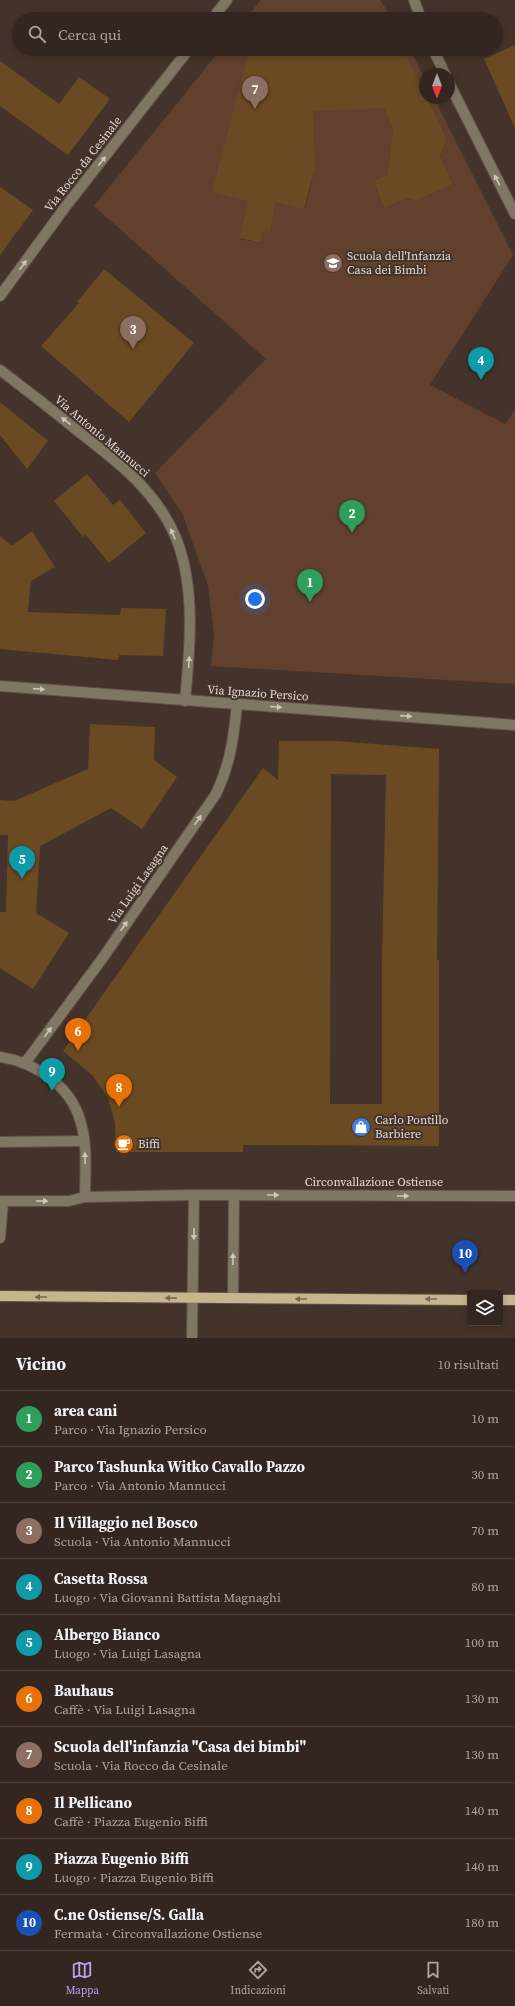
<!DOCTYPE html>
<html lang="it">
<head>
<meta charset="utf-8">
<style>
  :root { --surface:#332620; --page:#3b2e29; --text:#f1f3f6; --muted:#a9a5a5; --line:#4e433e; --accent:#bca0f2 }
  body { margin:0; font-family:"Source Serif 4",serif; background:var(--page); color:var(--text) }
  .controls { position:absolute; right:12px; bottom:12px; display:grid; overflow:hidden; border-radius:4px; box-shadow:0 2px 6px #0003 }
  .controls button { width:36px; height:36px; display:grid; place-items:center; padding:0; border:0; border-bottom:1px solid var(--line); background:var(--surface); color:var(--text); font:20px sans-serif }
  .compass { position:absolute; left:419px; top:68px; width:36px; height:36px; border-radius:50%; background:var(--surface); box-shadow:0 2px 6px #0003; rotate:180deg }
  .you { position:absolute; left:255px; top:599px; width:14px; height:14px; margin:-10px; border:3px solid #fff; border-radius:50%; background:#1a73e8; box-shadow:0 0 0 6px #1a73e833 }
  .badge { display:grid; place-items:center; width:26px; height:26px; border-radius:50%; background:var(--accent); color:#fff; font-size:13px; font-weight:700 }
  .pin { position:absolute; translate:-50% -33px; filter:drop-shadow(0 1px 2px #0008) }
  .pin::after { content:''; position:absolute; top:21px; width:14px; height:12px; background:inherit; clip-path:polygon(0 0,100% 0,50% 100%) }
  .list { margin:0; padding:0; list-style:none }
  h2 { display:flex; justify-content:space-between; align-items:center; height:52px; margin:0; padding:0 16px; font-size:17px }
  h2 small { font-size:13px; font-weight:400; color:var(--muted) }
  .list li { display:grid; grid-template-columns:26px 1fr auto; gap:12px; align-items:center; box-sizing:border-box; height:56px; padding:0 16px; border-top:1px solid var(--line) }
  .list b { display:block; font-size:15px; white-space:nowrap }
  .list p { margin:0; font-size:13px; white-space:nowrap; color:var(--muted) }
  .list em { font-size:13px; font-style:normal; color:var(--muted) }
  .icon { flex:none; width:22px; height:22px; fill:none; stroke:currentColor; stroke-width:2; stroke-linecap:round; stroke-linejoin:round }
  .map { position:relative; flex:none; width:515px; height:1338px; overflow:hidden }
  .search { position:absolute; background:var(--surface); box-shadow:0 2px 6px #0003; left:12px; right:12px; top:12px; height:44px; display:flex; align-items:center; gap:10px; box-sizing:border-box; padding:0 14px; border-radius:22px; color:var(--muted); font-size:15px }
  .sheet { height:612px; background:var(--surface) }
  nav { display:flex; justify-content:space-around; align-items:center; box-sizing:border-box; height:56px; border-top:1px solid var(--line); background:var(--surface); font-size:11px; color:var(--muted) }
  nav a { display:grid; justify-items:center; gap:2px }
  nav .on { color:var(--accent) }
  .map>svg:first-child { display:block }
  .green { fill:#62402e }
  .building { fill:#6a4a23; fill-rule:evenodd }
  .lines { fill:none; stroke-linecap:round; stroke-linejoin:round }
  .minor-casing { stroke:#615148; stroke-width:12 }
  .major-casing { stroke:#615148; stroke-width:12 }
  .minor { stroke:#7f7763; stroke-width:10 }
  .major { stroke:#c6b68d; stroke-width:10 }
  .oneway { fill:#cfc5bc }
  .oneway2 { fill:#786752 }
  .labels { text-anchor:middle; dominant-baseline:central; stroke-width:4; stroke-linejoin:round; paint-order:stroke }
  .street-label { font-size:12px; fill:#e3d8d2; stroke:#44332a }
  .poi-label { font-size:12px; fill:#e3d8d2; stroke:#44332a; text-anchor:start }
</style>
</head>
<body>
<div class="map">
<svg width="515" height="1338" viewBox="0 0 515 1338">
  <rect width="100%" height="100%" fill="#44332a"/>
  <!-- green -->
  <g class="green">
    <path d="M261 0H380L393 19H245Z"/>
    <path d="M221 49H260L249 52 248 201 239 239 261 243 263 231 270 232 276 202 305 208 314 173 298 170 290 88 372 81 393 129 387 175 374 182 384 208 409 198 416 201 453 184 440 156 447 139 427 98H434L513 255 430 385 505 424 515 410V684L211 666 214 635 208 586 183 515 155 473 266 359 94 206Z"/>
    <path d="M404 49H410L425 79V93Z"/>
  </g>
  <!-- building -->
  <g class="building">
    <path d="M515 45V128L484 59Z"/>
    <path d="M260 49H404L425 93V98H427L447 139 440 156 453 184 416 201 409 198 384 208 374 181 387 175 393 129 384 108 313 111 315 168 304 209 276 202 270 233 263 231 261 243 239 238 248 201 212 192 249 52Z"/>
    <path d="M0 61 59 104 79 77 110 99 68 155 0 106Z"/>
    <path d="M0 187 33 210 0 255Z"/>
    <path d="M104 269 194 343 129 422 41 346 79 303 77 302Z"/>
    <path d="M0 402 48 441 27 469 0 435Z"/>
    <path d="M87 474 113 505 120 500 146 533 109 563 85 534 83 537 54 501Z"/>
    <path d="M32 531 55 567 31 581 28 612 120 615 121 608 166 609 163 656 119 655 118 660 0 649V536L12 546Z"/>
    <path d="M90 724 155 727 154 760 177 777 142 829 111 808 40 846 36 913 69 933 33 989 0 968V912H6L8 835H0V800L14 801 88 769Z"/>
    <path d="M279 741H336L439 749 437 960H439V1146L243 1145V1152H116L115 1123 108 1098 93 1076 63 1051 263 768 278 780ZM331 774 386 775 382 960V1104H330Z"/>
  </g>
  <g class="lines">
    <defs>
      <g id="minor">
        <path d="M414 0 421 19"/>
        <path d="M212 19 227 0"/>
        <path d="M433 49 445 74"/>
        <path d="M449 83 515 214"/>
        <path d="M0 296 66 206 189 49"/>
        <path d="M0 370C25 389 50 408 74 428 115 460 155 488 176 538 196 588 190 648 185 701"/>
        <path d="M0 686 515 725"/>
        <path d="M0 1057C34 1062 70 1085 80 1120 88 1144 85 1172 85 1197"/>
        <path d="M25 1063 102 959 216 794C230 765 234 736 237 704"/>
        <path d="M0 1142 84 1141"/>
        <path d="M0 1201H69L85 1197 194 1195 515 1196"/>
        <path d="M0 1238 3 1201"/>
        <path d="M233 1298 234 1195"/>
        <path d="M192 1338 194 1195"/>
      </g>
      <g id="major">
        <path d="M0 1296 470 1300"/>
        <path d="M500 1300H515"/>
      </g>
    </defs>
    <!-- minor casing -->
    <use href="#minor" class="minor-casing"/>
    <!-- major casing -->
    <use href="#major" class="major-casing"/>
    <!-- minor -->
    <use href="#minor" class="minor"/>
    <!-- major -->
    <use href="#major" class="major"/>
  </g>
  <!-- one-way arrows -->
  <defs><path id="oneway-solid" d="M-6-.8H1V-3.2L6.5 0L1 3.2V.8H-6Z"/></defs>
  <g class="oneway">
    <use href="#oneway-solid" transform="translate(102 161) rotate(-52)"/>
    <use href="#oneway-solid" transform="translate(497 180) rotate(-117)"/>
    <use href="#oneway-solid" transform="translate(23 265) rotate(-54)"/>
    <use href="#oneway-solid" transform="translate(66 421) rotate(-142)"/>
    <use href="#oneway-solid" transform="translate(173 534) rotate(-114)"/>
    <use href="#oneway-solid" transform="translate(189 662) rotate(-87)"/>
    <use href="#oneway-solid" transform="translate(39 689) rotate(4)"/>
    <use href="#oneway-solid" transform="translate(276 707) rotate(4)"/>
    <use href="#oneway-solid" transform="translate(406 716) rotate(4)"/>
    <use href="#oneway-solid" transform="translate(198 820) rotate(-55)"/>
    <use href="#oneway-solid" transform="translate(124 926) rotate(-55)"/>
    <use href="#oneway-solid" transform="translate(48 1032) rotate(-54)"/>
    <use href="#oneway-solid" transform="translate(85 1158) rotate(-91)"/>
    <use href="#oneway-solid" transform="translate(273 1195)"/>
    <use href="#oneway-solid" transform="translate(403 1196)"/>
    <use href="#oneway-solid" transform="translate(42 1201)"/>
    <use href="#oneway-solid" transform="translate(194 1234) rotate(91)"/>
    <use href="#oneway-solid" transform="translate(233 1259) rotate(-90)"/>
  </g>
  <g class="oneway2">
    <use href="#oneway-solid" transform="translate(41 1297) rotate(-180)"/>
    <use href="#oneway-solid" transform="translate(171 1298) rotate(-179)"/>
    <use href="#oneway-solid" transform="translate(301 1299) rotate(-180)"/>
    <use href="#oneway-solid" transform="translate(431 1299) rotate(-180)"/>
  </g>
  <!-- icons -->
  <defs>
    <symbol id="school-disc" viewBox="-11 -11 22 22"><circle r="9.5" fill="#8d6e63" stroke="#44332a"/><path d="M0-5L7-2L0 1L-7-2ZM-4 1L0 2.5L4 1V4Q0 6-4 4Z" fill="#fff"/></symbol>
    <symbol id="shop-disc" viewBox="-11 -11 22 22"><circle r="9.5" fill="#3f7fe0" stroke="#44332a"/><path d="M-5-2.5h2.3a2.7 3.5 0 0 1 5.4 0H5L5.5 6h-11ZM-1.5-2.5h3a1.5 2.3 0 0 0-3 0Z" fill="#fff"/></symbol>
    <symbol id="cafe-disc" viewBox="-11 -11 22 22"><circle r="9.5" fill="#e8710a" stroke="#44332a"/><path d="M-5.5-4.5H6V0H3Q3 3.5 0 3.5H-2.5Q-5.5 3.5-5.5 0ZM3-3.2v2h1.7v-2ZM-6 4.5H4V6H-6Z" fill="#fff"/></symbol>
  </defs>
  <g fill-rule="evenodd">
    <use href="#school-disc" x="322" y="252" width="22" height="22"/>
    <use href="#shop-disc" x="350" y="1116" width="22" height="22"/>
    <use href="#cafe-disc" x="113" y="1133" width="22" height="22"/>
  </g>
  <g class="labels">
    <!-- street labels -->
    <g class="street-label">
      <text transform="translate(83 164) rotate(-52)">Via Rocco da Cesinale</text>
      <text transform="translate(102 436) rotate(40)">Via Antonio Mannucci</text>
      <text transform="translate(258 693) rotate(4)">Via Ignazio Persico</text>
      <text transform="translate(138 884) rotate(-55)">Via Luigi Lasagna</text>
      <text x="374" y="1182">Circonvallazione Ostiense</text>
    </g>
    <!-- poi labels -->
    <g class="poi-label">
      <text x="347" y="256">Scuola dell'Infanzia<tspan x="347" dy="14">Casa dei Bimbi</tspan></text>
      <text x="375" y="1120">Carlo Pontillo<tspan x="375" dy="14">Barbiere</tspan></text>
      <text x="138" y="1144">Biffi</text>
    </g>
  </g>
</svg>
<div class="controls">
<button><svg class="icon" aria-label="layers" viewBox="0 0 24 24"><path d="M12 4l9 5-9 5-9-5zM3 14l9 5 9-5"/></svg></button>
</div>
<svg class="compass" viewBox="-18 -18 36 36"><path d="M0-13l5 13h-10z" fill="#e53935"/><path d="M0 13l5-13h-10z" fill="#a9a5a5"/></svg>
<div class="you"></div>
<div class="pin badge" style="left:310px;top:602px;background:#2e9e5b">1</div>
<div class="pin badge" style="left:352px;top:533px;background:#2e9e5b">2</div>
<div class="pin badge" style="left:133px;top:349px;background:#8d6e63">3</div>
<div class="pin badge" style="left:481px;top:380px;background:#0f9aa8">4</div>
<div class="pin badge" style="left:22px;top:879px;background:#0f9aa8">5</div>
<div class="pin badge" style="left:78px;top:1051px;background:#e8710a">6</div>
<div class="pin badge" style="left:255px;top:109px;background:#8d6e63">7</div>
<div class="pin badge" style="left:119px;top:1107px;background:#e8710a">8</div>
<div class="pin badge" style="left:52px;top:1091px;background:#0f9aa8">9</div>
<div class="pin badge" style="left:465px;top:1273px;background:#1a4fb4">10</div>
<div class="search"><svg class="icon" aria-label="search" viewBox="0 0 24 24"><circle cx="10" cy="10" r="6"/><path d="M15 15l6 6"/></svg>Cerca qui</div>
</div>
<section class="sheet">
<h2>Vicino<small>10 risultati</small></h2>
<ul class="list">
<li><span class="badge" style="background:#2e9e5b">1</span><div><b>area cani</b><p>Parco · Via Ignazio Persico</p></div><em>10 m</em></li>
<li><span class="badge" style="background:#2e9e5b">2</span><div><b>Parco Tashunka Witko Cavallo Pazzo</b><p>Parco · Via Antonio Mannucci</p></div><em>30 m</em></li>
<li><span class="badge" style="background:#8d6e63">3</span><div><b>Il Villaggio nel Bosco</b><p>Scuola · Via Antonio Mannucci</p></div><em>70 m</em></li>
<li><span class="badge" style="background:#0f9aa8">4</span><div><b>Casetta Rossa</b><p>Luogo · Via Giovanni Battista Magnaghi</p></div><em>80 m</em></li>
<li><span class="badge" style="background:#0f9aa8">5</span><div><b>Albergo Bianco</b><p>Luogo · Via Luigi Lasagna</p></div><em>100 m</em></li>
<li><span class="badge" style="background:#e8710a">6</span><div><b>Bauhaus</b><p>Caffè · Via Luigi Lasagna</p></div><em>130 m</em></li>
<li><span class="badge" style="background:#8d6e63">7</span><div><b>Scuola dell'infanzia &quot;Casa dei bimbi&quot;</b><p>Scuola · Via Rocco da Cesinale</p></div><em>130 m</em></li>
<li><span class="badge" style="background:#e8710a">8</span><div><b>Il Pellicano</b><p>Caffè · Piazza Eugenio Biffi</p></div><em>140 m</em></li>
<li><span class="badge" style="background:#0f9aa8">9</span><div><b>Piazza Eugenio Biffi</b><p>Luogo · Piazza Eugenio Biffi</p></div><em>140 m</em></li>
<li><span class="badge" style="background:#1a4fb4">10</span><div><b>C.ne Ostiense/S. Galla</b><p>Fermata · Circonvallazione Ostiense</p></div><em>180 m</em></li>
</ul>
</section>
<nav>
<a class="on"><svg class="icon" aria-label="map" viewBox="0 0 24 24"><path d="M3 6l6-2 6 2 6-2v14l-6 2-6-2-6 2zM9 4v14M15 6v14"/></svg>Mappa</a>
<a><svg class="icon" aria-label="directions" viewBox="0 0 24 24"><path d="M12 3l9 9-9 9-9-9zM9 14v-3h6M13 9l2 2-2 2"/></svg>Indicazioni</a>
<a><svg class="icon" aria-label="saved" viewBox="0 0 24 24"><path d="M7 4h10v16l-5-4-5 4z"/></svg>Salvati</a>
</nav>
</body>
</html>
